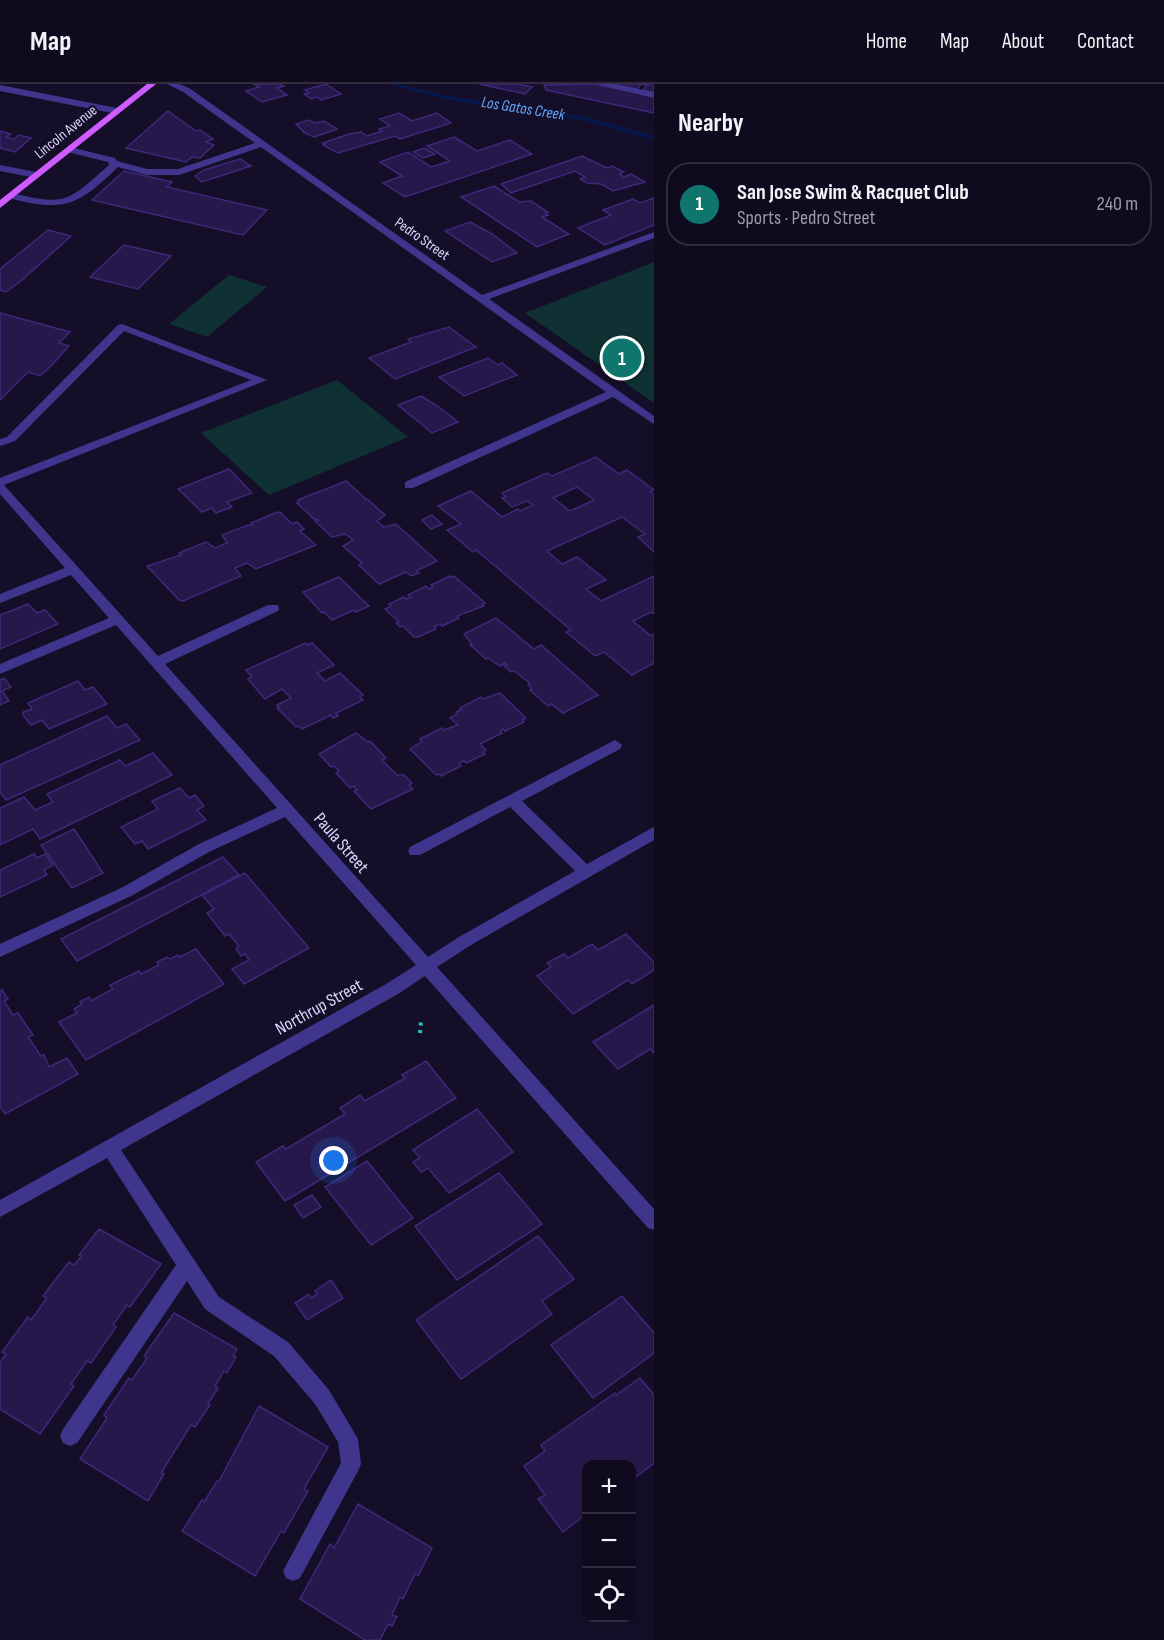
<!DOCTYPE html>
<html lang="en">
<head>
<meta charset="utf-8">
<style>
  :root { --surface:#100a1f; --page:#1e182c; --text:#f1f3f6; --muted:#9c9aa4; --line:#302b3d; --accent:#0f766e }
  body { margin:0; font-family:"Sofia Sans Condensed",sans-serif; background:var(--page); color:var(--text) }
  .controls { position:absolute; right:18px; bottom:18px; display:grid; overflow:hidden; border-radius:12px; box-shadow:0 6px 24px #0002 }
  .controls button { width:54px; height:54px; display:grid; place-items:center; padding:0; border:0; border-bottom:2px solid var(--line); background:var(--surface); color:var(--text); font:30px sans-serif }
  .you { position:absolute; left:334px; top:1077px; width:21px; height:21px; margin:-15px; border:4px solid #fff; border-radius:50%; background:#1a73e8; box-shadow:0 0 0 9px #1a73e833 }
  .badge { display:grid; place-items:center; width:39px; height:39px; border-radius:50%; background:var(--accent); color:#fff; font-size:20px; font-weight:700 }
  .pin { position:absolute; translate:-50% -50%; border:3px solid #fff; box-shadow:0 2px 6px #0006 }
  .list { margin:0; padding:0; list-style:none }
  h2 { display:flex; justify-content:space-between; align-items:center; height:78px; margin:0; padding:0 24px; font-size:26px }
  h2 small { font-size:20px; font-weight:400; color:var(--muted) }
  .list li { display:grid; grid-template-columns:39px 1fr auto; gap:18px; align-items:center; box-sizing:border-box; height:84px; margin:0 12px 12px; padding:0 12px; border:2px solid var(--line); border-radius:24px }
  .list b { display:block; font-size:22px; white-space:nowrap }
  .list p { margin:0; font-size:20px; white-space:nowrap; color:var(--muted) }
  .list em { font-size:20px; font-style:normal; color:var(--muted) }
  .icon { flex:none; width:33px; height:33px; fill:none; stroke:currentColor; stroke-width:2; stroke-linecap:round; stroke-linejoin:round }
  .map { position:relative; flex:none; width:654px; height:1556px; overflow:hidden }
  header { display:flex; align-items:center; gap:36px; box-sizing:border-box; height:84px; padding:0 30px; background:var(--surface); border-bottom:2px solid var(--line) }
  header strong { font-size:28px }
  nav { display:flex; gap:33px; margin-inline-start:auto; font-size:21px }
  main { display:flex }
  aside { flex:1; background:var(--surface) }
  .map>svg:first-child { display:block }
  .green { fill:#103133 }
  .lines { fill:none; stroke-linecap:round; stroke-linejoin:round }
  .stream { fill:#06184a; fill-rule:evenodd }
  .building { fill:#27184b; stroke:#3f2879; stroke-width:1.5; fill-rule:evenodd }
  .path { stroke:#25bfc4; stroke-width:4; stroke-dasharray:3 4.5; stroke-linecap:butt }
  .minor { fill:#40358c; fill-rule:evenodd }
  .major { fill:#d05cff; fill-rule:evenodd }
  .labels { text-anchor:middle; dominant-baseline:central; stroke-width:4.5; stroke-linejoin:round; paint-order:stroke }
  .far-street-label { font-size:15px; fill:#ded5ff; stroke:#150e29 }
  .far-water-label { font-size:16px; font-style:italic; fill:#63a9ff; stroke:#150e29 }
  .street-label { font-size:18px; fill:#ded5ff; stroke:#150e29 }
</style>
</head>
<body>
<header>
<strong>Map</strong>
<nav><a>Home</a><a>Map</a><a>About</a><a>Contact</a></nav>
</header>
<main>
<div class="map">
<svg width="654" height="1556" viewBox="0 0 654 1556">
  <rect width="100%" height="100%" fill="#150e29"/>
  <!-- green -->
  <g class="green">
    <path d="M654 178V319L525 229Z"/>
    <path d="M229 191 267 203 207 253 169 240Z"/>
    <path d="M337 296 408 353 269 411 201 349Z"/>
  </g>
  <g class="lines">
    <!-- stream -->
    <path class="stream" d="M388 0H398L448 12 587 33 654 52V56L586 37 448 16Z"/>
  </g>
  <!-- building -->
  <g class="building">
    <path d="M254 0H280L284 2 277 4 287 11 262 18 246 7 259 3Z"/>
    <path d="M326 0 341 10 321 16 317 13 311 15 304 10 309 9 305 6Z"/>
    <path d="M479 0H519L532 3 525 10Z"/>
    <path d="M593 0 654 12V29L546 6 544 1Z"/>
    <path d="M612 0H654V9L643 6 647 1 641 0 637 5Z"/>
    <path d="M168 27 196 47 200 46 213 55 206 58 214 61 200 74 192 73 186 78 126 64Z"/>
    <path d="M399 29 412 37 437 29 451 39 400 55 395 52 338 69 323 61 325 60 323 59 349 50 361 48 367 52 382 47 379 45 390 42 380 35Z"/>
    <path d="M309 36 314 39 324 37 337 45 314 53 305 49 296 40Z"/>
    <path d="M0 47 11 50 6 53 14 55 19 51 31 54 15 68 0 64Z"/>
    <path d="M454 53 477 67 510 56 532 70 405 113 383 99 402 92 380 78 408 68 431 83 450 77 427 62Z"/>
    <path d="M424 64 435 70 423 74 413 68Z"/>
    <path d="M582 72 607 84 612 82 624 88 619 90 624 93 631 90 645 98 613 107 601 100 587 99 580 95 585 93 575 87 511 109 501 100Z"/>
    <path d="M240 75 251 82 202 98 195 92 204 86Z"/>
    <path d="M124 87 172 98 167 103 267 126 243 151 92 116Z"/>
    <path d="M494 102 519 118 531 117 548 128 545 129 548 131 542 133 569 150 537 163 461 113Z"/>
    <path d="M654 114V141L605 161 578 144 611 131 603 126 633 115 640 119Z"/>
    <path d="M470 138 492 150 517 169 492 178 445 147Z"/>
    <path d="M48 146 71 152 22 196 6 208 0 206V185Z"/>
    <path d="M124 161 171 172 138 205 90 193Z"/>
    <path d="M0 229 70 248 59 259 69 262 52 281 40 292 28 288 0 316Z"/>
    <path d="M449 243 476 263 395 295 369 274 411 258 408 255Z"/>
    <path d="M488 274 498 281 502 279 517 291 464 312 439 293Z"/>
    <path d="M421 312 439 323 458 338 432 349 398 321Z"/>
    <path d="M596 373 619 390 627 386 654 406 650 408 654 411V468L638 453 645 450 622 433 547 467 562 480 577 473 606 496 586 505 601 517 654 492V530L651 528 633 537 651 552 654 550V579L632 591 604 568 595 572 566 548 571 546 476 466 473 468 447 446 461 440 438 422 471 407 502 433 518 425 520 427 533 421 527 417 512 423 502 414 506 413 502 409 547 389 552 392ZM577 403 594 416 570 427 553 414Z"/>
    <path d="M229 385 252 409 227 418 232 423 216 429 212 424 202 428 178 405Z"/>
    <path d="M346 397 365 414V416L367 415 385 431 377 437 384 443 396 440 437 477 416 487 419 489 411 492 406 488 379 500 359 481 362 479 343 462 353 456 345 450 332 453 315 437 318 436 314 435 297 419 299 418 298 416Z"/>
    <path d="M277 428 281 429 292 440 297 438 304 445 300 447 316 461 256 485 247 479 235 484 241 492 183 517 179 516 147 482 181 471 179 469 206 458 215 464 227 459 222 451 248 441H253L251 439Z"/>
    <path d="M432 431 442 440 431 445 422 436Z"/>
    <path d="M450 492 455 493 485 519 482 520 484 522 457 532 459 534 442 542 440 540 434 543 436 545 418 553H414L403 542 400 543 396 539 399 538 385 525 391 522 389 520 404 513 406 515 411 513 408 511 426 502 429 505 433 503 431 501Z"/>
    <path d="M339 493 369 522 356 528 354 526 332 536 324 528 322 529 303 508Z"/>
    <path d="M28 520 37 529 45 526 58 540 0 565V531Z"/>
    <path d="M496 534 534 565 541 561 598 611 563 629 551 620 548 622 530 606 532 605 528 600 530 599 514 587 511 588 504 582 507 581 505 579 500 582 488 574 486 575 470 561 472 560 464 550Z"/>
    <path d="M306 559 308 561 312 559 334 581 317 589 325 597 340 589 363 611 360 613 363 616 336 629 338 632 333 634 331 631 302 645 299 642 296 643 277 624 279 623 277 621 291 614 282 605 265 615 248 595 252 593 246 586Z"/>
    <path d="M4 594 11 603 2 607 9 617 0 621V596Z"/>
    <path d="M78 597 85 606 93 603 107 620 49 645 42 636 31 641 23 631V628L32 625 28 619Z"/>
    <path d="M500 609 526 634 522 636 524 638 505 647 503 645 500 647 502 649 480 660 486 666 483 668 485 670 466 679 464 677 459 679 461 682 441 692 439 690 436 691 410 665 422 657 420 655 442 644 444 646 458 641 450 634 457 630 456 628 461 626 460 624 481 613 483 615Z"/>
    <path d="M107 632 117 644 126 640 140 656 6 716 0 708V681Z"/>
    <path d="M356 649 368 658 370 657 386 674 382 676 397 691H404L412 699 409 701 413 705 371 725 354 707 357 706 354 702 350 704 336 689 339 687 334 682 331 683 319 670Z"/>
    <path d="M153 669 172 691 40 755 33 745 0 761V724L24 713 35 726 53 718 47 710 120 676 125 682Z"/>
    <path d="M180 704 189 714 195 711 204 722 197 726 206 736 148 765 142 757 135 760 121 743 158 725 152 717Z"/>
    <path d="M74 745 103 789 72 804 41 761Z"/>
    <path d="M34 770 37 774 45 770 53 781 44 786 47 791 0 813V786Z"/>
    <path d="M223 773 239 791 77 877 61 855Z"/>
    <path d="M245 789 309 864 244 900 232 885 249 876 245 870 241 872 236 865 239 862 229 850 225 852 207 829 214 825 202 811Z"/>
    <path d="M626 850 654 878V886L632 900 628 896 573 930 537 892 551 883 547 879 564 870 568 874 592 860 598 866Z"/>
    <path d="M196 865 224 900 86 976 59 938 77 929 74 925 82 920 80 918 89 913 91 917 113 905 110 901 139 887 141 890 159 881 157 878 167 873 170 875 178 871 180 873Z"/>
    <path d="M2 906 8 915 4 917 13 931 18 929 33 951 28 953 41 972 44 971 49 983 67 974 78 990 5 1030 0 1023V907Z"/>
    <path d="M654 921V969L650 965 618 985 593 958Z"/>
    <path d="M426 977 456 1014 285 1117 256 1078 283 1062 286 1065 345 1030 340 1024 360 1011 365 1017 405 994 402 991Z"/>
    <path d="M477 1025 513 1068 449 1109 428 1084 421 1088 413 1078 420 1074 413 1066Z"/>
    <path d="M367 1077 413 1134 371 1161 325 1103Z"/>
    <path d="M499 1089 542 1140 457 1196 415 1142Z"/>
    <path d="M312 1111 321 1123 303 1134 294 1121Z"/>
    <path d="M99 1145 161 1180 130 1223 127 1221 113 1241 116 1243 91 1279 87 1277 71 1300 74 1302 40 1350 0 1325V1279L6 1270 2 1268 28 1233 31 1236 47 1214 43 1212 69 1178 74 1181 82 1172 79 1171Z"/>
    <path d="M538 1152 574 1195 542 1217 552 1230 461 1295 416 1236Z"/>
    <path d="M331 1196 343 1214 307 1236 295 1219 309 1210 311 1214 317 1210 315 1207Z"/>
    <path d="M622 1212 654 1249V1269L593 1314 551 1261Z"/>
    <path d="M174 1229 237 1265 233 1272 236 1273 227 1289 224 1287 215 1302 218 1304 208 1320 210 1321 195 1343 191 1341 161 1389 164 1390 148 1417 80 1375 107 1334 104 1331 129 1294 132 1296 147 1274 144 1272Z"/>
    <path d="M640 1294 654 1311V1379L632 1396V1380H586V1430L563 1448 538 1415 545 1411 524 1382 545 1367 541 1361 615 1309 616 1311Z"/>
    <path d="M259 1322 328 1363 304 1405 308 1407 284 1449 281 1447 255 1492 182 1447 202 1416 204 1418 217 1397H219Z"/>
    <path d="M358 1420 432 1464 418 1492 415 1490 403 1515 400 1513 392 1531 397 1533 392 1542 388 1540 380 1556H365L300 1515 330 1460 334 1464Z"/>
  </g>
  <g class="lines">
    <!-- path -->
    <path class="path" d="M420 949 421 937"/>
    <!-- minor -->
    <g class="minor">
      <path d="M167 0H179L189 4 482 211 654 148V154L489 215 654 332V340L613 313 413 404H405V398L606 308 261 63 179 91H147L118 83C77 123 63 128 8 114V110L11 109C67 122 67 118 109 81L108 78 67 68V64L70 63 115 74 117 77 147 85H178L255 59 183 8Z"/>
      <path d="M597 0H613L654 8V14Z"/>
      <path d="M0 1 117 24 121 27 117 30 0 7Z"/>
      <path d="M0 81 36 88 41 91 36 94 0 87Z"/>
      <path d="M122 240 267 296 4 401 158 572 268 521H278L279 524 278 527 165 580 428 873 459 853 575 787 510 723 420 771H410L408 767 410 763 615 656 622 661 620 665 522 717 587 780 654 743V756L471 861 437 883 654 1125V1146L648 1144 425 892 398 910 121 1066 219 1213 288 1258 329 1306 358 1355 361 1380 358 1387 300 1494 293 1497 286 1494 283 1487 341 1379 338 1358 315 1320 274 1272 205 1225 187 1197 77 1359 70 1362 63 1359 60 1352 63 1345 176 1181 107 1074 0 1133V1116L386 900 416 881 285 733 209 768 131 812 0 873V860L121 804 199 760 277 724 116 541 0 590V580L109 534 71 491 0 519V510L65 484 0 410V394L251 296 124 247 15 357 0 362V355L7 353 118 241Z"/>
    </g>
    <!-- major -->
    <path class="major" d="M147 0H156L0 124V116Z"/>
  </g>
  <g class="labels">
    <!-- far-street labels -->
    <g class="far-street-label">
      <text transform="translate(66 48) rotate(-39)">Lincoln Avenue</text>
      <text transform="translate(422 155) rotate(35)">Pedro Street</text>
    </g>
    <!-- far-water labels -->
    <g class="far-water-label">
      <text transform="translate(523 25) rotate(9)">Los Gatos Creek</text>
    </g>
    <!-- street labels -->
    <g class="street-label">
      <text transform="translate(341 759) rotate(49)">Paula Street</text>
      <text transform="translate(319 923) rotate(-29)">Northrup Street</text>
    </g>
  </g>
</svg>
<div class="controls">
<button>+</button>
<button>−</button>
<button><svg class="icon" aria-label="locate" viewBox="0 0 24 24"><circle cx="12" cy="12" r="6"/><path d="M12 2v4M12 18v4M2 12h4M18 12h4"/></svg></button>
</div>
<div class="you"></div>
<div class="pin badge" style="left:622px;top:274px">1</div>
</div>
<aside>
<h2>Nearby<small></small></h2>
<ul class="list">
<li><span class="badge">1</span><div><b>San Jose Swim &amp; Racquet Club</b><p>Sports · Pedro Street</p></div><em>240 m</em></li>
</ul>
</aside>
</main>
</body>
</html>
